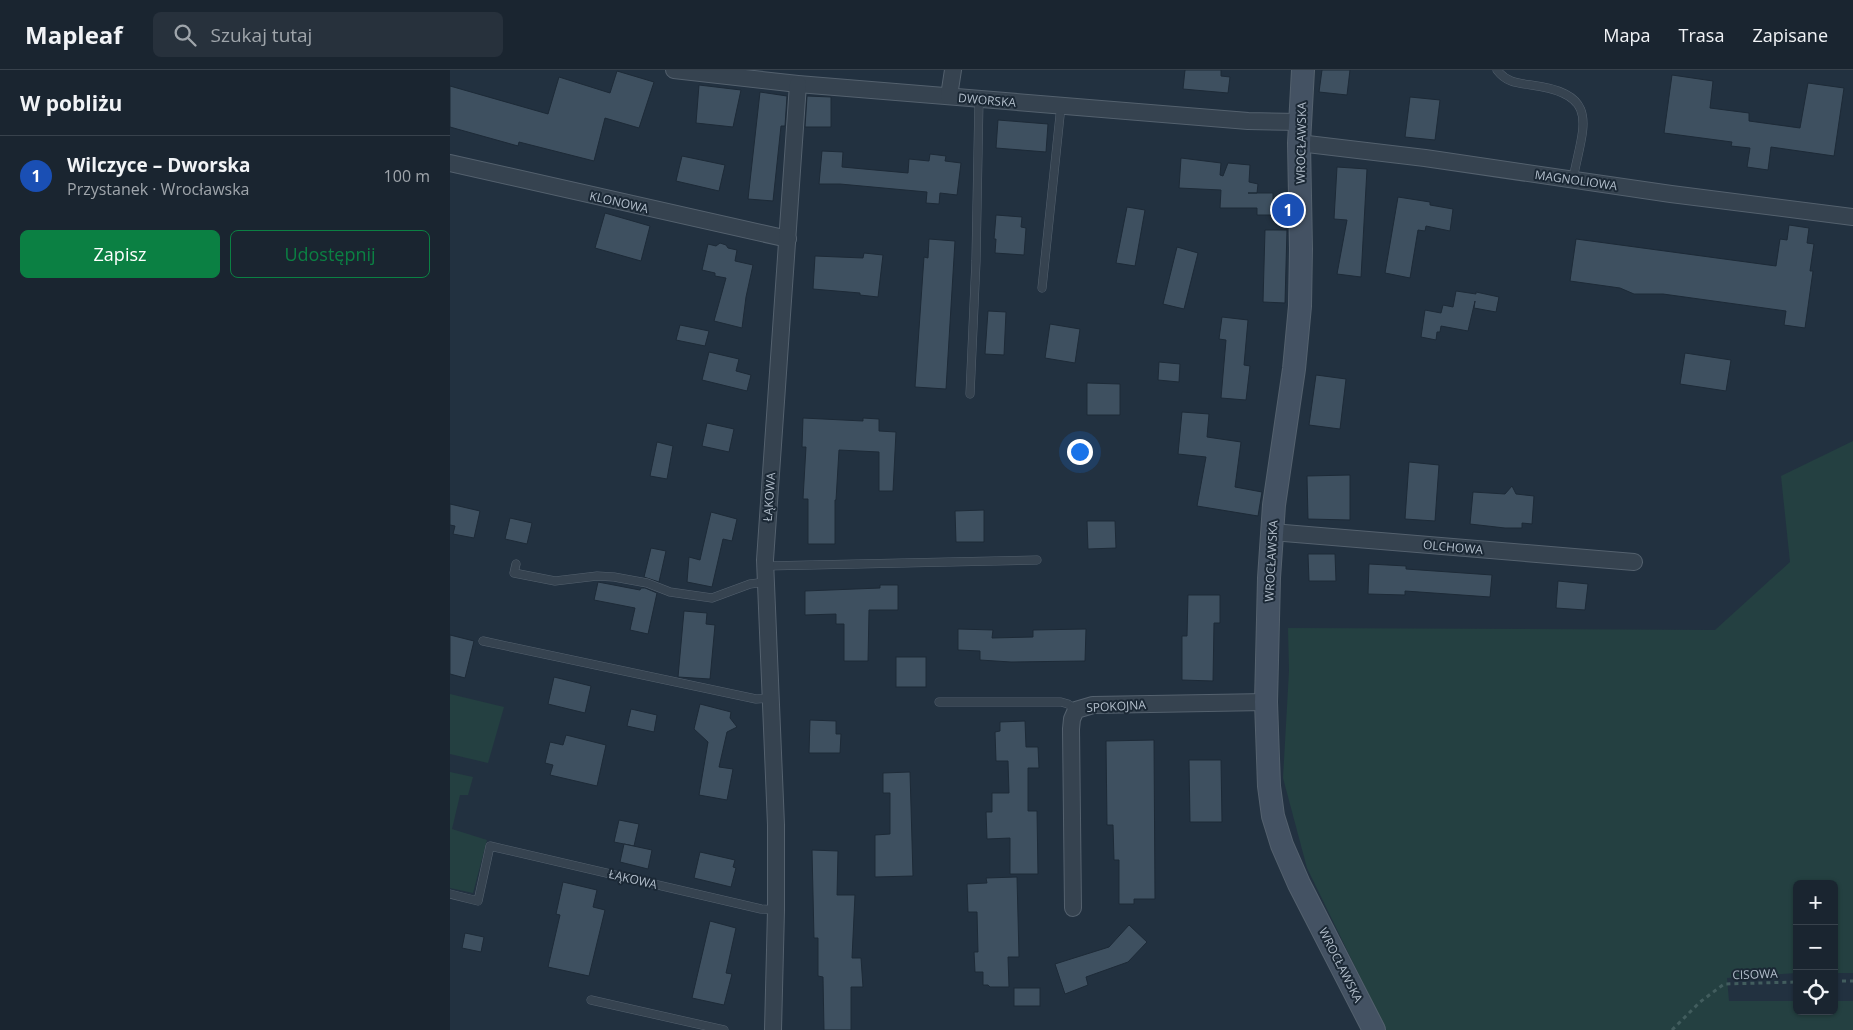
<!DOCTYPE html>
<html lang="pl">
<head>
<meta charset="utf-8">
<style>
  :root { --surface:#1a2530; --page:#27313c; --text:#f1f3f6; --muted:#9fa5ab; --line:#38424c; --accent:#0b8043 }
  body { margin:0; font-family:"Open Sans",sans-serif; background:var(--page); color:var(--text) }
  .controls { position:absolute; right:15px; bottom:15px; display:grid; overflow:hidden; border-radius:8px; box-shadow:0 1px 4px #0004 }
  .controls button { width:45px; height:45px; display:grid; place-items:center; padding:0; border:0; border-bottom:1px solid var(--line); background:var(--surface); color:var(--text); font:25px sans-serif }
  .you { position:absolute; left:629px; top:381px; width:18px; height:18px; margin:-12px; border:4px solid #fff; border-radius:50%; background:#1a73e8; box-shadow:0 0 0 8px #1a73e833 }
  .badge { display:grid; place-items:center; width:32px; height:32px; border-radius:50%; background:var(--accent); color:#fff; font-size:16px; font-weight:700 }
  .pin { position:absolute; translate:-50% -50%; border:2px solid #fff; box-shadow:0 1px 5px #0006 }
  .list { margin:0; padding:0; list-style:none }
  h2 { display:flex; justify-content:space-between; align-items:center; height:65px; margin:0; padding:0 20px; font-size:21px }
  h2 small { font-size:16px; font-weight:400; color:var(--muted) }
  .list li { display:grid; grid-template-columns:32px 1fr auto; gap:15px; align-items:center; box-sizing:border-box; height:80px; padding:0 20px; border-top:1px solid var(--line) }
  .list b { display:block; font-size:19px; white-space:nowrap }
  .list p { margin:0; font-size:16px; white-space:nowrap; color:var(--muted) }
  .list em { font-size:16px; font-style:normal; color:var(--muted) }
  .actions { display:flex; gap:10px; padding:15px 20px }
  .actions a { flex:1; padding:11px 0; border:1px solid var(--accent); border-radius:8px; text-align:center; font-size:18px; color:var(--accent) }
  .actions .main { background:var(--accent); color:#fff }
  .icon { flex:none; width:28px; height:28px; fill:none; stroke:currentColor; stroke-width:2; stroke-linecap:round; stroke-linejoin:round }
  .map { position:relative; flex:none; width:1403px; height:960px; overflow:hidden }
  header { display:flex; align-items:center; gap:30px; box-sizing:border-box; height:70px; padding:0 25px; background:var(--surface); border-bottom:1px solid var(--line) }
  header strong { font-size:24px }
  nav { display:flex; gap:28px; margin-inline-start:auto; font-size:18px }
  .search { width:350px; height:45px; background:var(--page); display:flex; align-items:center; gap:12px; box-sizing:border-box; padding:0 18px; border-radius:8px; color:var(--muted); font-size:19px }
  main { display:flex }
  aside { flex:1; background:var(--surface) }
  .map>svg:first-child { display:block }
  .green { fill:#244041 }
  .building { fill:#3e5060; stroke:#1d2a37 }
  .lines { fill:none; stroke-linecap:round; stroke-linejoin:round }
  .lane-casing { stroke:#54616e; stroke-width:9 }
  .street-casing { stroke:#54616e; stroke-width:18 }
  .secondary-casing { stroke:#54616e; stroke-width:24 }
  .path { stroke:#425d5e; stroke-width:3; stroke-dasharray:4 4; stroke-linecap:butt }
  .lane { stroke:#364350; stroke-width:8 }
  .street { stroke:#364350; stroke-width:16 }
  .secondary { stroke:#445263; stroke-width:22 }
  .labels { text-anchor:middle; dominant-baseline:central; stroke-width:4; stroke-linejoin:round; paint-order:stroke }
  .street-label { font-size:12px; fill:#b2becb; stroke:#1b2835 }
</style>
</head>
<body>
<header>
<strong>Mapleaf</strong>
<div class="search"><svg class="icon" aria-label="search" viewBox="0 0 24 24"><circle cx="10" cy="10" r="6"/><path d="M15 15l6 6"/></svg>Szukaj tutaj</div>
<nav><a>Mapa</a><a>Trasa</a><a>Zapisane</a></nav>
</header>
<main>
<aside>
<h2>W pobliżu<small></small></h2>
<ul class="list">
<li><span class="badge" style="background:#1a4fb4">1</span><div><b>Wilczyce – Dworska</b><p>Przystanek · Wrocławska</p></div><em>100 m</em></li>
</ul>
<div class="actions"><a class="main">Zapisz</a><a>Udostępnij</a></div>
</aside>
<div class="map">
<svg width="1403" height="960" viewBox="0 0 1403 960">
  <rect width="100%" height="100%" fill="#223140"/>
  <!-- green -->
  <g class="green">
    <path d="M1403 371V903H1384V814H1347V903L1277 908 1279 931H1347V941H1384V931H1403V960H936L857 798 833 708 839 601 838 558 1265 560 1340 492 1331 406Z"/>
    <path d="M0 624 54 637 38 693 0 684Z"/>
    <path d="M0 702 23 707 18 725H10L2 759 37 770 23 823 0 818Z"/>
  </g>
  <!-- building -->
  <g class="building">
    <path d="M735 0H771V6L780 7 778 23 733 19Z"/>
    <path d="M872 0H900L897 25 869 22Z"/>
    <path d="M167 1 204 12 189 58 155 48 144 91 69 72 68 76 0 57V16L98 44 109 7 160 23Z"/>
    <path d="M1222 5 1263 11 1260 38 1299 43V51L1350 58 1358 13 1394 18 1384 86 1321 77 1318 100 1297 97 1300 78 1281 76 1282 72 1214 63Z"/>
    <path d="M249 15 291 20 283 57 246 53Z"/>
    <path d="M310 22 337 26 335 56H331L323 131 298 129Z"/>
    <path d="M357 26 381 27V57H355Z"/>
    <path d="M960 27 990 30 985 70 955 67Z"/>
    <path d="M548 50 598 54 596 82 546 78Z"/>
    <path d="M372 81 393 82 392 97 458 103 459 89 479 91 480 84 496 86 495 91 511 93 507 125 490 123 489 134 476 133 477 122 390 114H369Z"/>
    <path d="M232 86 275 95 269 121 226 111Z"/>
    <path d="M731 88 771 93 770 105 773 106 778 93 800 95 799 112 808 114 807 123H798H823V145H807V138H770L771 120 729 118Z"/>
    <path d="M887 97 917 99 911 207 887 204 897 150 884 149Z"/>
    <path d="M948 127 980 132V135L1003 139 1000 161 976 156 975 161 968 160 960 208 935 203Z"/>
    <path d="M677 137 695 140 685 196 666 193Z"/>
    <path d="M155 143 200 156 191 191 145 178Z"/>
    <path d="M546 145 572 147 571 157 576 158 574 185 545 183 546 169H544Z"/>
    <path d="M1339 155 1359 158 1357 173 1364 174 1360 201H1363L1355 258 1334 255 1336 241 1213 224H1184L1170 218 1120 211 1126 169 1326 196 1330 169 1337 170Z"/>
    <path d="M815 160H837L835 233 813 232Z"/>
    <path d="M479 169 505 171 496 319 465 317 474 187 478 188Z"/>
    <path d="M270 173 276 175 278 178 287 180 285 191 303 195 296 227 292 258 264 251 276 208 265 206V203L252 200 258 174 266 176Z"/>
    <path d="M727 177 748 183 734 239 713 234Z"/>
    <path d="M414 183 433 185 428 227 410 225V223L363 219 365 186 413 188Z"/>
    <path d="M1006 221 1026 224V222L1049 227 1046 242 1024 238 1025 231 1018 261 991 256 990 262H987L986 270 971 267 975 240 991 243 993 235 1003 237Z"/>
    <path d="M538 241 556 242 554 285 535 284Z"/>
    <path d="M772 247 798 250 794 295 800 296 796 330 771 328 776 270 769 269Z"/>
    <path d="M600 254 630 259 625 293 595 288Z"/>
    <path d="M230 255 259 261 255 276 226 270Z"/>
    <path d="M259 282 289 289 286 301 301 305 297 321 252 310Z"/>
    <path d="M1235 283 1281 290 1276 321 1230 314Z"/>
    <path d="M709 292 730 294 729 312 708 310Z"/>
    <path d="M866 305 896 309 890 359 859 355Z"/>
    <path d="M637 313 670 314V345H637Z"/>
    <path d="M732 342 759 344 757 367 791 372 785 417 812 422 808 446 747 436 756 387 728 384Z"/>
    <path d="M353 348 413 351V348L429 349V361L446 362 443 421H429V382L389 380 386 430H385V474H358V429H353L356 377H352Z"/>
    <path d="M257 353 284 359 279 382 252 376Z"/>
    <path d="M207 372 223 376 217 409 200 406Z"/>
    <path d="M959 392 989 395 985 451 955 449Z"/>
    <path d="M900 405V450L858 449 857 406Z"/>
    <path d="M1062 416 1066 424 1084 426 1082 454 1072 453V458H1055L1020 454 1023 422 1055 424Z"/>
    <path d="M0 434 30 441 24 468 3 464 5 456 0 455Z"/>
    <path d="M534 440V472H506L505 441Z"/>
    <path d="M261 442 287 449 282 471 273 469 262 517 237 512 239 487 250 490Z"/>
    <path d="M60 448 82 453 77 474 55 469Z"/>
    <path d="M637 451H665L666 478 638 479Z"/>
    <path d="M201 478 216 481 209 512 194 507Z"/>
    <path d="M858 484H885L886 511H859Z"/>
    <path d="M919 494 956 496V499L1042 505 1040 527 955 521V525L918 524Z"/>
    <path d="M1108 511 1138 514 1135 540 1106 538Z"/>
    <path d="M148 512 190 520 191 518H195L207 523 198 564 180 560 185 538 144 530Z"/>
    <path d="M430 515H448V540H419L418 591H394V554H386V544L355 545V521L430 518Z"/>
    <path d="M738 525H770V553H764L763 611 732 610V566H737Z"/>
    <path d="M234 541 257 543 256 554 265 555 260 609 228 607Z"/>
    <path d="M508 559 543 560 542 568 583 567V560L636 559 635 591 561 592 530 590V581L508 580Z"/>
    <path d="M0 565 24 571 15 608 0 604Z"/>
    <rect x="446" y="587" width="30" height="30"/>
    <path d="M104 607 141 616 135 643 98 634Z"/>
    <path d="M250 634 281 642 280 648 287 657 277 662 269 697 283 699 277 730 249 725 258 672 244 659Z"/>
    <path d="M181 639 207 645 204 662 177 656Z"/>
    <path d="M360 650 386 651V664H391L390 683H359Z"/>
    <path d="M575 651 576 677H588L589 698H578V741H587L588 804H560V768L537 769 536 742H542V723H559L558 691H546L545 662 550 661V652Z"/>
    <path d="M116 665 156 675 147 716 100 705 103 695 95 693 100 672 113 675Z"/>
    <path d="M704 670 705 829H684V834H669V790H664L663 755H657L656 671Z"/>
    <path d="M739 690H771L772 752H740Z"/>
    <path d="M460 702 463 806 425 807V765L440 764V723H433V703Z"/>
    <path d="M169 750 189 754 184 776 164 772Z"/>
    <path d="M174 774 202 780 198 799 170 792Z"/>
    <path d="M362 780 388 781 387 825H405L402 888H411L413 917H401V960H374L373 907 368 906V868H364Z"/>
    <path d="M250 782 285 790 283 797 286 798 281 817 244 808Z"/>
    <path d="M567 807 569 887H558L559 917H540L538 915H533V902H525L524 882H528L527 842H518L517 814 537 813 536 808Z"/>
    <path d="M113 812 147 820 143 837 155 840 139 906 98 897 110 845 106 844Z"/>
    <path d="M260 851 286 858 276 903 282 904 274 935 242 928Z"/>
    <path d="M679 855 697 872 678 892 636 907 638 915 615 924 605 894 659 877Z"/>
    <path d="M15 863 34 867 31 882 12 878Z"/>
    <rect x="564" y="918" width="26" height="18"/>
  </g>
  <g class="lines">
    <defs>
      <g id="lane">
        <path d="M1047 0C1056 12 1066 13 1081 15 1152 24 1133 56 1123 109"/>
        <path d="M592 218 611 36"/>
        <path d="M520 324 526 191 529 29"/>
        <path d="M66 494 64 503 105 511 147 506 164 507 197 513 220 522 262 528 300 514 316 512"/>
        <path d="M315 496 587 490"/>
        <path d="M33 571 306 629 321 628"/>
        <path d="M489 632H611L618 634 626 640"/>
        <path d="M0 824 28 831 40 776 311 839 326 840"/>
        <path d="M141 930 274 960"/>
      </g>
      <g id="street">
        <path d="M224 0 348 14 798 51 850 52"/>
        <path d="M499 26 503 0"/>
        <path d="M849 73 975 88 1221 124 1403 147"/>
        <path d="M0 93 338 169"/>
        <path d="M822 462 1184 492"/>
        <path d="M623 838 621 659 622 649 626 640 643 635 816 632"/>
        <path d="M323 960 326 840V755L315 490 348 14"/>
      </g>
      <path id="secondary" d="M853 0 849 73 851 179 850 236 844 299 824 435 819 508 816 632 819 716 823 746 832 775 849 814 924 960"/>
    </defs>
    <!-- lane casing -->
    <use href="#lane" class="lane-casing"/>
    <!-- street casing -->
    <use href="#street" class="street-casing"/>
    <!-- secondary casing -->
    <use href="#secondary" class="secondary-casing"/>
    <!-- path -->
    <g class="path">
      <path d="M1384 911H1403"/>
      <path d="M1222 960 1250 932 1274 914 1347 912"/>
    </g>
    <!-- lane -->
    <use href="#lane" class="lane"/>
    <!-- street -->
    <use href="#street" class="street"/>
    <!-- secondary -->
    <use href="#secondary" class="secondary"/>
  </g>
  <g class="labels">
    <!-- street labels -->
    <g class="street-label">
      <text transform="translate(537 30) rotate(5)">DWORSKA</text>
      <text transform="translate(851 73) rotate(-89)">WROCŁAWSKA</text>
      <text transform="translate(1126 110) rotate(8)">MAGNOLIOWA</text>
      <text transform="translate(169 132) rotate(13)">KLONOWA</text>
      <text transform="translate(319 427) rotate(-86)">ŁĄKOWA</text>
      <text transform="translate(1003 477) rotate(5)">OLCHOWA</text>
      <text transform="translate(821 491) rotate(-87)">WROCŁAWSKA</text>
      <text transform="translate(666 636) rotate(-3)">SPOKOJNA</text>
      <text transform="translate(183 809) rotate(13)">ŁĄKOWA</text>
      <text transform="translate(891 895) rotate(63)">WROCŁAWSKA</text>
      <text transform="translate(1305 904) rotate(-2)">CISOWA</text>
    </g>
  </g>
</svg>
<div class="controls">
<button>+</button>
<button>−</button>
<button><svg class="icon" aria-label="locate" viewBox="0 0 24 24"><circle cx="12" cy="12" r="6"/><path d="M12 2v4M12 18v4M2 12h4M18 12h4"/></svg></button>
</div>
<div class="you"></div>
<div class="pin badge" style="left:838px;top:140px;background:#1a4fb4">1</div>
</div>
</main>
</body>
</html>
